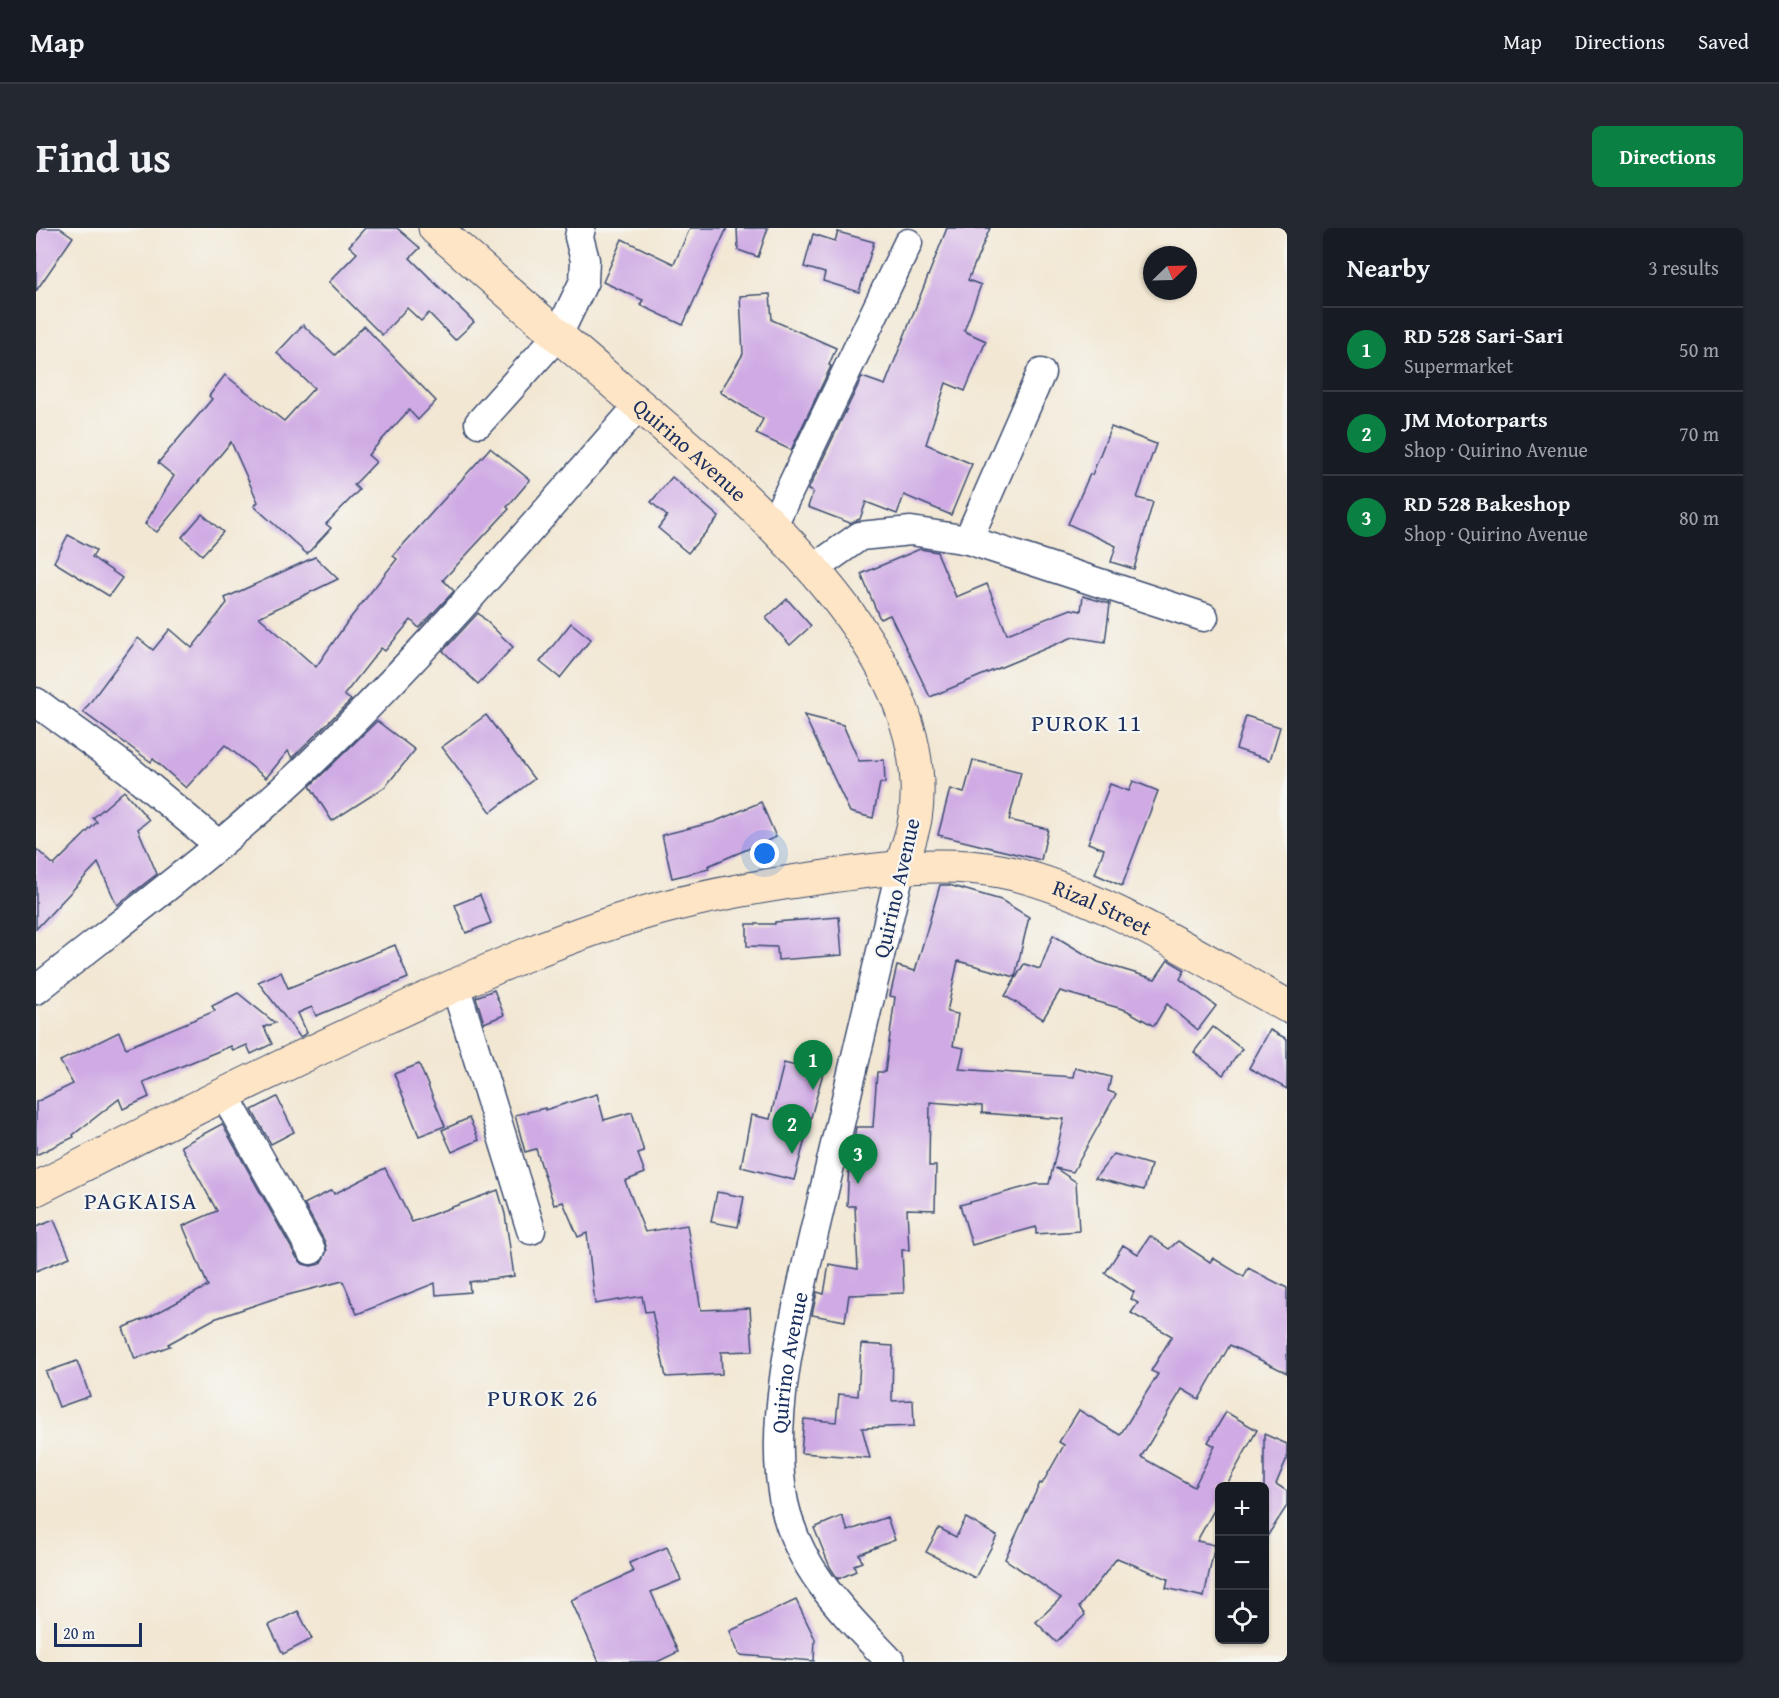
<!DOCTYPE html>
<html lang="en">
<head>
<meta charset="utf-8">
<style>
  :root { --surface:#171b24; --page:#242831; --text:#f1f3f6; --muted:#9ea1a6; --line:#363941; --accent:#0b8043 }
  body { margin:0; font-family:"Gentium Book Plus",serif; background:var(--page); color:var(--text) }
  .controls { position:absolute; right:18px; bottom:18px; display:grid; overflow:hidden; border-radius:9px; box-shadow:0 2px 4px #0004 }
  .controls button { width:54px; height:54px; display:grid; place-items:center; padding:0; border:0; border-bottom:2px solid var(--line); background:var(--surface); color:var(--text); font:30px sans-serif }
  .compass { position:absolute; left:1107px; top:18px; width:54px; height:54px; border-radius:50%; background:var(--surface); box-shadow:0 2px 4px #0004; rotate:67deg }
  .scale { position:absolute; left:18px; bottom:15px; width:88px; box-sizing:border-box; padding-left:6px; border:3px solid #1b2f5e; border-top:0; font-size:16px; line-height:21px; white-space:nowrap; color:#1b2f5e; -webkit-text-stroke:4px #f6f6f2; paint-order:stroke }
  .you { position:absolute; left:729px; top:626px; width:21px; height:21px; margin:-15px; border:4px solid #fff; border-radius:50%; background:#1a73e8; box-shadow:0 0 0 9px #1a73e833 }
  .badge { display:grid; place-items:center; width:39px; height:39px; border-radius:50%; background:var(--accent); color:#fff; font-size:20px; font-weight:700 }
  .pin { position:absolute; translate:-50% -50px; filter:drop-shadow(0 2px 3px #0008) }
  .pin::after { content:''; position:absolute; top:32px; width:21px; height:18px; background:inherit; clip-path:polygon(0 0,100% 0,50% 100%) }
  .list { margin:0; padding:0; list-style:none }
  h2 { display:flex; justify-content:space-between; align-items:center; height:78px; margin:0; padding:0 24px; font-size:26px }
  h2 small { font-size:20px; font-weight:400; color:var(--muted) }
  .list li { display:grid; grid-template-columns:39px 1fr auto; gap:18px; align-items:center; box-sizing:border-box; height:84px; padding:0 24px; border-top:2px solid var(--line) }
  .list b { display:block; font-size:22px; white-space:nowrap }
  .list p { margin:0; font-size:20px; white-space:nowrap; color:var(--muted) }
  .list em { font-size:20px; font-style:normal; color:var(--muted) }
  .icon { flex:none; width:33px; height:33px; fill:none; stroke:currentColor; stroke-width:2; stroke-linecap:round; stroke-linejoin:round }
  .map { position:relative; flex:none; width:1251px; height:1434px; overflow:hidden; border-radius:9px }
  header { display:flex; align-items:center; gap:36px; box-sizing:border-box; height:84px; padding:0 30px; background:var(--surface); border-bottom:2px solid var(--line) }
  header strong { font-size:28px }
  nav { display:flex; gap:33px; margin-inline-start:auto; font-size:21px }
  .intro { display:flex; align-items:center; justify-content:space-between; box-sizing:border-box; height:144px; padding:0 36px }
  h1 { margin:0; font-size:42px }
  .button { padding:15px 27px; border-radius:9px; background:var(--accent); color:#fff; font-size:21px; font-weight:700 }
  main { display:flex; gap:36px; padding:0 36px }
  aside { flex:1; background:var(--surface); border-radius:9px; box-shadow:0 2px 4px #0004 }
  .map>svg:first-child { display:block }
  .building { fill:#cfaae4 }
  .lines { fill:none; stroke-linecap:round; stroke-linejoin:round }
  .street-casing { stroke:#3b4b70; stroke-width:31 }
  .secondary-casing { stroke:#3b4b70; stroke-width:35 }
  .street { stroke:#fff; stroke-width:28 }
  .secondary { stroke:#fde5c5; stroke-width:33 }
  .labels { text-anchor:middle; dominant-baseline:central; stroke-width:4.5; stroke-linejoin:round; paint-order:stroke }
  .street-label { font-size:22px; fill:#1b2f5e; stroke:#f6f6f2 }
  .neighbourhood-label { font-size:24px; letter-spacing:1.5px; fill:#1b2f5e; stroke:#f6f6f2 }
</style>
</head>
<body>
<header>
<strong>Map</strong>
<nav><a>Map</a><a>Directions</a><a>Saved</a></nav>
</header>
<div class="intro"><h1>Find us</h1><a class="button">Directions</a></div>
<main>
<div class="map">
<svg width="1251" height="1434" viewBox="0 0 1251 1434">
  <rect width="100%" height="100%" fill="#f6f6f2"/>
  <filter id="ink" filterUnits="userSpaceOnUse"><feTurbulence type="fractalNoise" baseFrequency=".0167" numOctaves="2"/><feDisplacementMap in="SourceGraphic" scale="12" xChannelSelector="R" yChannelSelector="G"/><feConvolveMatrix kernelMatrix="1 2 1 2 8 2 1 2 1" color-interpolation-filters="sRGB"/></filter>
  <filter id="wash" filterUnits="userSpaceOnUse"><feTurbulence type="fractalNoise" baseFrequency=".008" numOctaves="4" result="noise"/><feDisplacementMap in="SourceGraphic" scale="24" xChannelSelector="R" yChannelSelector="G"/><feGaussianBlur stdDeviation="1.35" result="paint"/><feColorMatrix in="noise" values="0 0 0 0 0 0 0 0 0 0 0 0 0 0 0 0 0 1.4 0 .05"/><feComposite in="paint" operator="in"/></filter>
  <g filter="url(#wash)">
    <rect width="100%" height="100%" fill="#f2e7d3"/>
    <g id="blocks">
      <!-- building -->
      <g class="building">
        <path d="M0 0H24L37 9 0 63Z"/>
        <path d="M329 0H361L384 20 374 30 438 94 419 112 393 85 385 93 371 80 346 107 293 54 321 25 313 18Z"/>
        <path d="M654 0H691L647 97 604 77 607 72 567 54 586 11 638 36Z"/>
        <path d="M701 0H732L722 29 702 22Z"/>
        <path d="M911 0H954L932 52 945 57 928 103 950 113 929 163 910 155 890 216 936 236 915 287 868 267 861 286 830 274 824 291 814 295 772 279 777 264 772 262 826 149 849 157Z"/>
        <path d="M802 4 838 14 823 64 787 53 789 45 768 39 777 6 799 13Z"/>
        <path d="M734 66 736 92 800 120 793 137 795 138 755 222 720 206 727 191 684 164 707 126 704 68Z"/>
        <path d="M267 97 299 127 328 98 400 173 382 192 373 182 332 227 340 234 318 257 323 262 290 296 295 300 271 326 218 278 222 274 195 214 121 304 109 296 138 248 122 235 176 171 173 168 189 147 248 193 278 160 241 125Z"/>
        <path d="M1075 199 1120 216 1101 270 1117 274 1098 341 1075 334 1080 318 1032 296 1054 246 1056 247Z"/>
        <path d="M454 220 494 252 471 279 473 281 407 352 418 363 383 400 375 392 349 423 345 420 308 467 315 472 256 530 252 523 230 550 189 517 150 560 117 531 115 534 47 484 102 410 117 422 134 401 156 420 191 375 189 370 279 329 302 351 223 389 280 439 312 393 361 331 357 328Z"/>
        <path d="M636 249 683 289 652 325 622 300 631 288 615 274Z"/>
        <path d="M166 286 187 304 166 327 146 309Z"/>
        <path d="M32 307 60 322 56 329 86 350 73 368 18 334Z"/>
        <path d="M884 321 901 324 920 369 951 356 971 406 1035 381 1045 383 1047 368 1074 376 1069 414 1037 409 894 469 854 387 844 391 825 346Z"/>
        <path d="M751 371 775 398 754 417 730 390Z"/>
        <path d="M442 385 477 419 442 456 407 423Z"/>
        <path d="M535 395 555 411 524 450 504 434Z"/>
        <path d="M450 487 498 551 455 584 406 519Z"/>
        <path d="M768 487 807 497 823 533 848 532 849 555H844L837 590 814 584Z"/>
        <path d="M1210 488 1244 499 1234 532 1200 521Z"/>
        <path d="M341 493 379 522 349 559 296 593 274 558Z"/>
        <path d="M937 532 985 544 973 592 1012 601 1005 632 902 607 914 561 928 565Z"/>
        <path d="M1097 553 1122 563 1086 658 1059 646 1068 621 1052 615 1074 556 1093 563Z"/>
        <path d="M88 563 113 592 102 601 121 646 81 677 62 635 0 701V621L18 637 61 594 57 590Z"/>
        <path d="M725 574 740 609 672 638 673 641 636 650 626 607 678 594Z"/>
        <path d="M904 657H913L965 672 993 689 979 749 922 733 911 784 922 786 917 818 928 820 923 841 1037 849 1039 840 1075 849 1072 863 1080 866 1037 944 1019 940 1040 954 1043 1003 1000 1006V999L936 1017 924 977 1000 956H1013L1028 891 946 885V878L894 874 893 938H900L899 982 871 981 873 1022H866L868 1065 813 1067 809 1093 776 1087 781 1064 788 1066 793 1036 822 1041 819 978H811L813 934 817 935 819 905 820 899H837L841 844H849L859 769 854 768 861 738 879 743Z"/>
        <path d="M444 667 455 695 430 705 419 677Z"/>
        <path d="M803 689 806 727 742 732 741 719 711 718V696H739V694Z"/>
        <path d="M1017 707 1062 734 1119 751 1132 732 1149 742 1144 751 1180 778 1162 802 1131 776 1118 798 1090 782 1024 763 1007 791 969 768 988 736 1004 741Z"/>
        <path d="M359 717 372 750 280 788 276 779 262 785 271 805 264 809 222 754 245 744 252 760Z"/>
        <path d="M458 762 468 787 448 795 440 769Z"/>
        <path d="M202 765 239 795 228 799 236 816 215 826 211 817 197 823 195 818 107 854 113 869 87 881 83 871 37 907 38 909 0 927V874L37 856 24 833 83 804 90 820 179 783 176 778Z"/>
        <path d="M1177 799 1206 821 1187 847 1158 824Z"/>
        <path d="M1234 802 1251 811V861L1213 840Z"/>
        <path d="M748 835 787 845 758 952 705 939 715 887 734 891Z"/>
        <path d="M383 836 409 898 383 908 358 846Z"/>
        <path d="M561 866 568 892 596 884 608 924 602 926 609 945 589 953 609 1004 651 997 665 1082 714 1080 717 1123 685 1124 686 1146 630 1149 616 1083 609 1084 606 1068 559 1076 551 1005 542 1009 527 974 518 977 500 921 489 924 479 887 509 880V882Z"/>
        <path d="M241 869 258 904 235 916 216 882Z"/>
        <path d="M433 890 443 912 416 924 406 902Z"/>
        <path d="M186 896 261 1030 267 1036 275 1038 284 1036 291 1023 289 1014 268 976 296 962 298 966 349 940 376 994 462 962 469 986 478 1048 433 1054 434 1064 400 1067 399 1055 321 1086 307 1053 240 1070 178 1091 132 1116 134 1118 99 1131 87 1100 115 1088 172 1058 147 998 181 983 145 918Z"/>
        <path d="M1078 926 1115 937 1108 962 1059 950Z"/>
        <path d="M681 964 708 969 702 999 675 994Z"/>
        <path d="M18 992 34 1029 0 1043V999Z"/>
        <path d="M1114 1008 1133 1021 1142 1013 1174 1034 1177 1030 1208 1049 1212 1040 1251 1060V1145L1194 1117 1163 1171 1146 1161 1105 1229 1158 1259 1179 1218 1172 1214 1190 1184 1221 1202 1190 1258H1184V1271L1161 1313 1179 1317 1168 1369 1130 1360 1132 1351 1081 1330 1043 1379 1049 1387 1020 1414 1000 1394 1025 1370 969 1331 1004 1255 1006 1256 1028 1217 1023 1214 1043 1182 1084 1207 1122 1146 1115 1143 1136 1108 1095 1085 1102 1075 1095 1071 1098 1064 1069 1045 1087 1017 1102 1026Z"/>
        <path d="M825 1116 857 1118 856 1173 877 1172 878 1198 826 1200 834 1230 765 1225 768 1191 800 1194 803 1166 822 1168Z"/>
        <path d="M41 1133 54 1168 23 1179 10 1144Z"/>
        <path d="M1228 1206 1251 1216V1230L1240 1256 1251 1263V1278L1228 1313Z"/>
        <path d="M806 1288 812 1303 851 1289 859 1312 823 1326 826 1334 818 1337 820 1343 802 1351 794 1339 778 1300Z"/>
        <path d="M930 1290 961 1308 939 1350 890 1324 903 1300 920 1309Z"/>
        <path d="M631 1319 645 1352 615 1364 642 1424 621 1434H563L535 1372 597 1344 593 1335Z"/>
        <path d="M760 1372 779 1411 778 1433 703 1427 694 1403Z"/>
        <path d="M262 1383 276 1411 247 1426 233 1397Z"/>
      </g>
    </g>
  </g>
  <g filter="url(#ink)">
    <use href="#blocks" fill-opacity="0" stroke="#3b4b70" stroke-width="1.5"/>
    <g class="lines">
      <defs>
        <g id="street">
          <path d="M443 195 522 107 548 53 549 32 543 9 545 0"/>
          <path d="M736 299 872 15"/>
          <path d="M932 312 1005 145"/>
          <path d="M776 342 824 308 875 303 932 312 1168 389"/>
          <path d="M0 474 93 542 183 617"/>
          <path d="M419 757 495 1002"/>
          <path d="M0 762C93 688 190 617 276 534 392 422 497 298 603 177"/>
          <path d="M188 866 275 1022"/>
          <path id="s1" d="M855 1434C810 1387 762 1342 748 1275 730 1187 763 1070 783 984 810 869 837 754 865 639"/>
        </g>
        <g id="secondary">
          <path id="s2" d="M399 0C457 51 515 102 574 152 676 239 832 365 871 497 880 525 884 562 879 591 876 607 870 624 865 639"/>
          <path id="s3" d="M0 961C114 902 230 845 346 791 438 748 531 705 629 679 680 666 731 657 782 650 842 641 904 632 964 643 1056 660 1168 732 1251 778"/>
        </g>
      </defs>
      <!-- street casing -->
      <use href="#street" class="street-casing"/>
      <!-- secondary casing -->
      <use href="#secondary" class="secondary-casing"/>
      <!-- street -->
      <use href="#street" class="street"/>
      <!-- secondary -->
      <use href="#secondary" class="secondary"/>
    </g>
  </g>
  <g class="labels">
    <!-- street labels -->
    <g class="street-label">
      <text stroke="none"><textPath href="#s2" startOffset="338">Quirino Avenue</textPath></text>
      <text transform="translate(860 660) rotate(-77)">Quirino Avenue</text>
      <text stroke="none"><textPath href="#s3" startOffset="1138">Rizal Street</textPath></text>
      <text stroke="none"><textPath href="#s1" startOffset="336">Quirino Avenue</textPath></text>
    </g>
    <!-- neighbourhood labels -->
    <g class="neighbourhood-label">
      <text x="1051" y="494">PUROK 11</text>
      <text x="105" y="972">PAGKAISA</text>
      <text x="507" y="1169">PUROK 26</text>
    </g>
  </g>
</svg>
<div class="controls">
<button>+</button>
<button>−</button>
<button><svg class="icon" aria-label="locate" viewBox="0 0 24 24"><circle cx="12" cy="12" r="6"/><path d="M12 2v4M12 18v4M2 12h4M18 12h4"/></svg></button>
</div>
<svg class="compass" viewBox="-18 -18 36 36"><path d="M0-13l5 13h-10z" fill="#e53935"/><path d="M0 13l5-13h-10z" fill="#9ea1a6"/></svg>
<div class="scale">20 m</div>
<div class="you"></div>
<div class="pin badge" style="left:777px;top:862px">1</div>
<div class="pin badge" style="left:756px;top:926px">2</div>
<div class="pin badge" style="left:822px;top:956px">3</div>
</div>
<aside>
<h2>Nearby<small>3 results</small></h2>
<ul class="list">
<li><span class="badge">1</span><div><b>RD 528 Sari-Sari</b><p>Supermarket</p></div><em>50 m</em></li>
<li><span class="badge">2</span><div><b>JM Motorparts</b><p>Shop · Quirino Avenue</p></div><em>70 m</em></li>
<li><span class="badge">3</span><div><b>RD 528 Bakeshop</b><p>Shop · Quirino Avenue</p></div><em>80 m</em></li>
</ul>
</aside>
</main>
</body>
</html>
